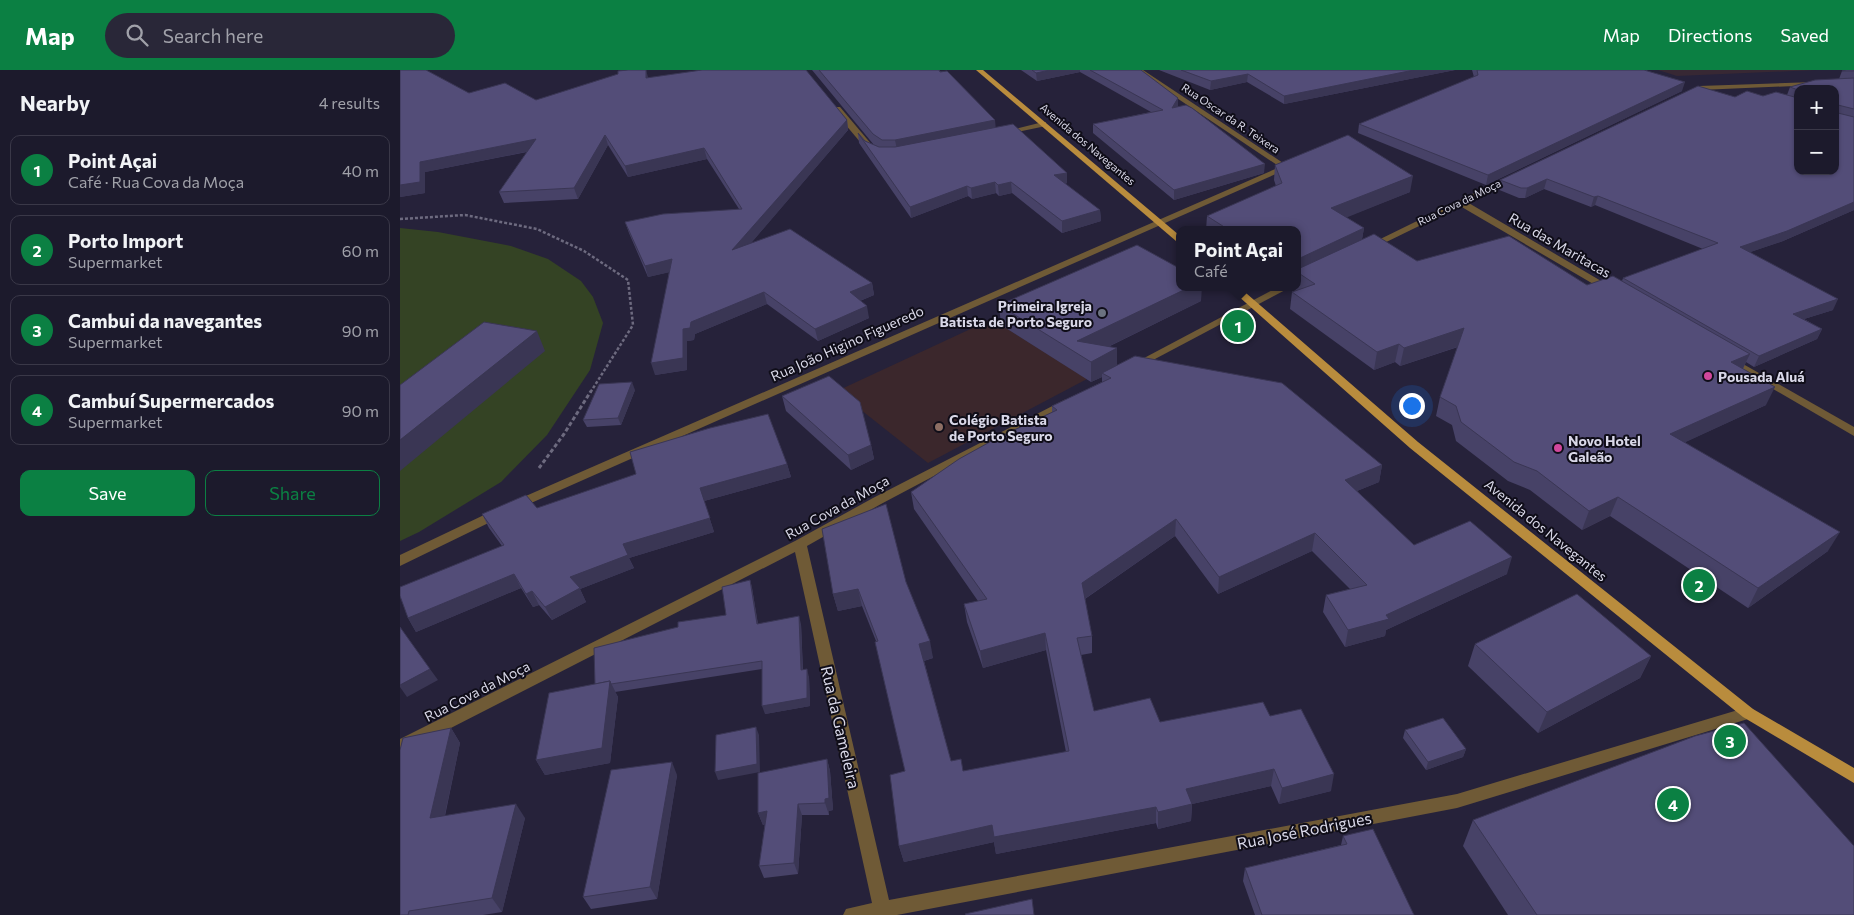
<!DOCTYPE html>
<html lang="en">
<head>
<meta charset="utf-8">
<style>
  :root { --surface:#1c1a2c; --page:#292738; --text:#f1f3f6; --muted:#a0a1a9; --line:#3a3848; --accent:#0b8043 }
  body { margin:0; font-family:Commissioner,sans-serif; background:var(--page); color:var(--text) }
  .controls { position:absolute; right:15px; top:15px; display:grid; overflow:hidden; border-radius:10px; box-shadow:0 1px 4px #0004 }
  .controls button { width:45px; height:45px; display:grid; place-items:center; padding:0; border:0; border-bottom:1px solid var(--line); background:var(--surface); color:var(--text); font:25px sans-serif }
  .you { position:absolute; left:1011px; top:335px; width:18px; height:18px; margin:-12px; border:4px solid #fff; border-radius:50%; background:#1a73e8; box-shadow:0 0 0 8px #1a73e833 }
  .badge { display:grid; place-items:center; width:32px; height:32px; border-radius:50%; background:var(--accent); color:#fff; font-size:16px; font-weight:700 }
  .pin { position:absolute; translate:-50% -50%; border:2px solid #fff; box-shadow:0 1px 5px #0006 }
  .popup { position:absolute; left:776px; top:156px; width:125px; height:65px; box-sizing:border-box; display:grid; place-content:center; border-radius:10px; background:var(--surface); filter:drop-shadow(0 1px 4px #0005); font-size:16px; white-space:nowrap; color:var(--muted) }
  .popup b { font-size:19px; color:var(--text) }
  .popup::after { content:''; position:absolute; left:50%; top:100%; margin-left:-10px; border:10px solid transparent; border-top-color:var(--surface) }
  .list { margin:0; padding:0; list-style:none }
  h2 { display:flex; justify-content:space-between; align-items:center; height:65px; margin:0; padding:0 20px; font-size:21px }
  h2 small { font-size:16px; font-weight:400; color:var(--muted) }
  .list li { display:grid; grid-template-columns:32px 1fr auto; gap:15px; align-items:center; box-sizing:border-box; height:70px; margin:0 10px 10px; padding:0 10px; border:1px solid var(--line); border-radius:10px }
  .list b { display:block; font-size:19px; white-space:nowrap }
  .list p { margin:0; font-size:16px; white-space:nowrap; color:var(--muted) }
  .list em { font-size:16px; font-style:normal; color:var(--muted) }
  .actions { display:flex; gap:10px; padding:15px 20px }
  .actions a { flex:1; padding:11px 0; border:1px solid var(--accent); border-radius:10px; text-align:center; font-size:18px; color:var(--accent) }
  .actions .main { background:var(--accent); color:#fff }
  .icon { flex:none; width:28px; height:28px; fill:none; stroke:currentColor; stroke-width:2; stroke-linecap:round; stroke-linejoin:round }
  .map { position:relative; flex:none; width:1454px; height:845px; overflow:hidden }
  header { display:flex; align-items:center; gap:30px; box-sizing:border-box; height:70px; padding:0 25px; background:var(--accent); color:#fff }
  header strong { font-size:24px }
  nav { display:flex; gap:28px; margin-inline-start:auto; font-size:18px }
  .search { width:350px; height:45px; background:var(--page); display:flex; align-items:center; gap:12px; box-sizing:border-box; padding:0 18px; border-radius:28px; color:var(--muted); font-size:19px }
  main { display:flex }
  aside { flex:1; background:var(--surface) }
  .map>svg:first-child { display:block }
  .education { fill:#3b272c }
  .medical { fill:#372834 }
  .green { fill:#344324 }
  .lines { fill:none; stroke-linecap:round; stroke-linejoin:round }
  .path-far1 { stroke:#6d6a7f; stroke-width:2.5; stroke-dasharray:3 2; stroke-linecap:butt }
  .path { stroke:#6d6a7f; stroke-width:3; stroke-dasharray:4 2.5; stroke-linecap:butt }
  .minor { fill:#6f5a36; fill-rule:evenodd }
  .major { fill:#b98c3d; fill-rule:evenodd }
  .wall { fill:#474267; fill-rule:evenodd }
  .shaded-wall { fill:#3a3654 }
  .building { fill:#534d78; stroke:#3a3654 }
  .worship-dot { fill:#6b7280; stroke:#0f0d18; stroke-width:2 }
  .hotel-dot { fill:#d1479c; stroke:#0f0d18; stroke-width:2 }
  .education-dot { fill:#8d6e63; stroke:#0f0d18; stroke-width:2 }
  .labels { text-anchor:middle; dominant-baseline:central; stroke-width:4; stroke-linejoin:round; paint-order:stroke }
  .far-street-label { font-size:11px; fill:#d9d8e8; stroke:#0f0d18 }
  .street-label { font-size:14px; fill:#d9d8e8; stroke:#0f0d18 }
  .poi-label { font-size:14px; font-weight:bold; fill:#d9d8e8; stroke:#0f0d18; text-anchor:start }
  .near-street-label { font-size:16px; fill:#d9d8e8; stroke:#0f0d18 }
</style>
</head>
<body>
<header>
<strong>Map</strong>
<div class="search"><svg class="icon" aria-label="search" viewBox="0 0 24 24"><circle cx="10" cy="10" r="6"/><path d="M15 15l6 6"/></svg>Search here</div>
<nav><a>Map</a><a>Directions</a><a>Saved</a></nav>
</header>
<main>
<aside>
<h2>Nearby<small>4 results</small></h2>
<ul class="list">
<li><span class="badge">1</span><div><b>Point Açai</b><p>Café · Rua Cova da Moça</p></div><em>40 m</em></li>
<li><span class="badge">2</span><div><b>Porto Import</b><p>Supermarket</p></div><em>60 m</em></li>
<li><span class="badge">3</span><div><b>Cambui da navegantes</b><p>Supermarket</p></div><em>90 m</em></li>
<li><span class="badge">4</span><div><b>Cambuí Supermercados</b><p>Supermarket</p></div><em>90 m</em></li>
</ul>
<div class="actions"><a class="main">Save</a><a>Share</a></div>
</aside>
<div class="map">
<svg width="1454" height="845" viewBox="0 0 1454 845">
  <rect width="100%" height="100%" fill="#26223a"/>
  <!-- education -->
  <path class="education" d="M592 249 687 309 528 393 437 321Z"/>
  <!-- medical -->
  <path class="medical" d="M1258 0H1416L1277 6Z"/>
  <!-- green -->
  <path class="green" d="M0 158 38 162 111 176 148 189 181 211 193 227 203 253 190 300 147 365 101 412 19 462 0 471Z"/>
  <g class="lines">
    <!-- path-far1 -->
    <path class="path-far1" d="M0 149 65 145 137 159 184 181 228 210 233 255 190 323"/>
    <!-- path -->
    <path class="path" d="M139 398 164 364 191 321"/>
    <!-- minor -->
    <g class="minor">
      <path d="M735 0H743L886 95 890 94 894 96 113 441 0 496V485L105 435 880 97Z"/>
      <path d="M1415 12 1419 14 1417 15 1300 20 1289 25 1285 23 1299 16Z"/>
      <path d="M434 37H440L472 75V79H466L434 41Z"/>
      <path d="M643 52H646V56L603 65 599 63Z"/>
      <path d="M1115 103H1118V107L1067 132 1213 218V222H1207L1060 136 972 179 969 180 964 177Z"/>
      <path d="M878 217H891L738 298H730L729 296Z"/>
      <path d="M1329 286 1454 357V366L1325 291 1324 289 1325 287Z"/>
      <path d="M666 329 672 332 670 334 481 434 407 476 489 830 1057 724 1348 637 1353 639 1356 643 1353 647 1348 649 1057 738 497 845H443L446 839 472 833 395 482 0 684V669L395 471 473 428Z"/>
    </g>
    <!-- major -->
    <g class="major">
      <path d="M576 0H583L779 165V172L776 171Z"/>
      <path d="M828 217H839L1018 372 1353 639 1454 698V713L1343 647 1010 378Z"/>
    </g>
  </g>
  <!-- wall -->
  <g class="wall">
    <path d="M412 0H539L595 50V57L667 103V113L665 114 700 140 701 151 662 163 612 123 599 126 596 123 572 129 568 126 511 148 459 73 458 63 465 71 479 77 474 75Z"/>
    <path d="M621 0H741L778 37 864 103 774 130 693 63V54L751 42 680 2 637 11Z"/>
    <path d="M759 0H1055L884 34 847 12 810 20Z"/>
    <path d="M1072 0H1246L1282 21 1086 115 958 63 959 54 1074 7Z"/>
    <path d="M1454 0V140L1383 171 1350 182 1433 240 1404 249 1422 259 1417 269 1354 297 1346 292 1343 299 1366 335 1285 372 1428 481 1348 538 1210 446 1182 460 1130 420 1108 411 1056 371 1052 355 1036 346 1040 327 1058 277 1000 296 995 292 974 300 890 239 892 222 896 220 892 217H897V160H806L807 146 876 116 874 110 875 95 1010 122 946 147 964 158 962 169 1017 191 1187 215 1222 211 1223 208 1303 179 1195 135 1191 137 1144 119 1125 128H1119L1097 119 1100 110 1335 27 1387 25 1390 17 1439 9 1442 1ZM1398 19H1435L1398 101Z"/>
    <path d="M248 8 447 50 448 60 350 174 472 213 474 225 460 231 469 248 418 271 367 234 295 264 294 270 287 271V300L255 305 269 202 248 207 229 163 225 152 339 139 307 89 228 107 208 75 178 129 104 133 99 122 127 82 25 102V123L0 127 69 23 136 30Z"/>
    <path d="M801 231 708 277 717 278V295L982 395 979 412 957 421 1014 475 1107 504 986 560 985 566 945 577 923 542 926 525 950 519 912 481 818 524 775 466 685 529 692 566V583L681 585 694 641 760 652 870 646 931 721 879 734 871 716 792 734 791 751 758 759 756 753 596 784 594 772 504 792 499 776 505 701 476 571 462 536 438 541 433 524 506 512 533 588 524 591 551 691 563 701 666 682 646 580 583 598 567 552 564 534 578 531 514 439 511 422 652 343V336L702 312V307L691 312 601 255 599 235Z"/>
    <path d="M235 320 221 355 187 357 183 350Z"/>
    <path d="M382 326 471 375 474 389 451 400 386 341Z"/>
    <path d="M387 394 391 407 304 431 314 462 229 488 234 498 180 519 186 532 152 550 139 535 133 537 121 518 16 562 8 548 102 476 89 458 82 444 137 438Z"/>
    <path d="M350 510 352 518 358 554H401L403 600 409 607 410 636 365 644 362 599 215 622 218 627 210 693 145 705 136 690 195 614 326 545Z"/>
    <path d="M1075 574 1251 586 1240 608 1138 663 1068 596Z"/>
    <path d="M51 658 60 673 45 746 125 748 102 842 83 845H0Z"/>
    <path d="M1005 660 1066 679 1063 687 1026 700 1003 668Z"/>
    <path d="M427 689 430 701 433 740 429 741V745H402L398 804 364 808 359 796 365 754 363 755 358 743Z"/>
    <path d="M277 705 257 829 191 839 183 827Z"/>
    <path d="M1073 750 1454 845H1108L1063 776Z"/>
    <path d="M943 766 1014 845H855L843 811 845 798 941 775Z"/>
  </g>
  <!-- shaded-wall -->
  <g class="shaded-wall">
    <path d="M246 0 248 7 249 18 246 8Z"/>
    <path d="M650 0H680V2L637 11 636 3Z"/>
    <path d="M1014 0H1055L884 34V26Z"/>
    <path d="M848 4 847 12 810 20 811 11Z"/>
    <path d="M1285 12 1282 21 1086 115 1088 105Z"/>
    <path d="M778 28V37L772 38Z"/>
    <path d="M447 50 448 60 335 192 332 180Z"/>
    <path d="M595 50 596 60 497 80 495 70Z"/>
    <path d="M205 65 208 75 178 129 174 118Z"/>
    <path d="M136 69 140 79 25 102V123L0 127V115L20 92Z"/>
    <path d="M304 78 307 89 228 107 225 96Z"/>
    <path d="M865 94 864 103 774 130V120Z"/>
    <path d="M667 103V113L654 116V105Z"/>
    <path d="M1013 106 1010 122 928 155 931 138Z"/>
    <path d="M1147 109 1144 119 1125 128 1127 118Z"/>
    <path d="M595 112 596 123 572 129 571 118Z"/>
    <path d="M611 112 612 123 599 126 598 115Z"/>
    <path d="M567 116 568 126 511 148 510 137Z"/>
    <path d="M1198 126 1195 135 1191 137 1194 127Z"/>
    <path d="M1454 132V140L1383 171 1336 187 1340 177Z"/>
    <path d="M700 140 701 151 662 163V151Z"/>
    <path d="M964 158 961 175 897 202 898 189Z"/>
    <path d="M272 189 275 201 248 207 245 196Z"/>
    <path d="M472 213 474 225 452 234 450 222Z"/>
    <path d="M790 217H802L801 231 685 288 677 271Z"/>
    <path d="M364 222 367 234 295 264 294 270 287 271V300L255 305 251 293 283 259 291 252Z"/>
    <path d="M1438 229 1433 240 1388 254 1393 244Z"/>
    <path d="M467 236 469 248 418 271 415 259Z"/>
    <path d="M1064 258 1060 276 1000 296 1004 278Z"/>
    <path d="M1422 259 1417 269 1354 297 1359 286Z"/>
    <path d="M137 261 145 281 0 401V370Z"/>
    <path d="M999 274 995 292 974 300 977 282Z"/>
    <path d="M717 278V299L702 303V307L691 312V292Z"/>
    <path d="M1350 284 1341 302 1331 292Z"/>
    <path d="M232 312 235 320 221 355 218 348Z"/>
    <path d="M1375 317 1366 335 1262 383 1270 364Z"/>
    <path d="M471 375 474 389 451 400 448 385Z"/>
    <path d="M387 394 391 407 304 431 314 462 229 488 234 498 180 519 186 532 152 550 145 537 170 507 223 474 300 418Z"/>
    <path d="M982 395 979 412 942 427 945 410Z"/>
    <path d="M1218 427 1210 446 1182 460 1189 441Z"/>
    <path d="M776 449 775 466 683 530 682 513Z"/>
    <path d="M1440 462 1428 481 1348 538 1358 518Z"/>
    <path d="M915 463 912 481 818 524 819 507Z"/>
    <path d="M1112 487 1107 504 986 560 985 566 945 577 948 560 986 545Z"/>
    <path d="M114 504 121 518 16 562 8 548Z"/>
    <path d="M350 510 352 518 359 562 357 554Z"/>
    <path d="M458 519 462 536 438 541 433 524Z"/>
    <path d="M132 521 139 535 133 537 126 524Z"/>
    <path d="M399 546 401 554 403 608 401 600Z"/>
    <path d="M645 563 646 580 583 598 580 581Z"/>
    <path d="M530 571 533 588 523 591 519 574Z"/>
    <path d="M1251 586 1240 608 1138 663 1147 642Z"/>
    <path d="M30 599 38 610 7 627 0 617V615Z"/>
    <path d="M407 599 409 607 410 636 365 644 362 636Z"/>
    <path d="M210 611 218 627 210 693 145 705 136 690Z"/>
    <path d="M356 657 359 665 360 702 318 710 315 702Z"/>
    <path d="M51 658 60 673 41 763 30 748Z"/>
    <path d="M1066 679 1063 687 1026 700 1028 692Z"/>
    <path d="M427 689 430 701 433 740 429 741V745L425 733Z"/>
    <path d="M272 692 277 705 257 829 250 817Z"/>
    <path d="M874 699 871 716 792 734 791 751 758 759V742L786 719Z"/>
    <path d="M934 704 931 721 879 734 882 718Z"/>
    <path d="M116 734 125 748 102 842 92 828Z"/>
    <path d="M398 734 402 745 398 804 394 793Z"/>
    <path d="M756 737V753L596 784 594 772 504 792 499 776 592 755Z"/>
    <path d="M367 741 372 753 363 755 358 743Z"/>
  </g>
  <!-- building -->
  <g class="building">
    <path d="M0 0H26L69 23 105 13 136 30 218 4V1L228 0H246V8L302 0H406L447 50 332 180 390 159 472 213 450 222 467 236 415 259 364 222 291 252 290 258 283 259V288L251 293 272 189 245 196 225 152 263 144 342 139 304 78 225 96 205 65 174 118 99 122 136 69 20 92V112L0 115Z"/>
    <path d="M419 0H539L540 2 547 1 595 50 495 70H482L473 64Z"/>
    <path d="M632 0H650L636 3Z"/>
    <path d="M690 0H741L778 28 772 38 786 35 792 38 865 94 774 120 693 54 763 40Z"/>
    <path d="M781 0H1014L884 26 848 4 811 11Z"/>
    <path d="M1077 0H1244L1285 12 1088 105 959 54 1078 5Z"/>
    <path d="M1446 0H1454V1H1442Z"/>
    <path d="M1454 8V39L1438 35V43L1454 47V132L1387 161 1340 177 1438 229 1393 244 1422 259 1359 286 1223 208 1318 173 1198 126 1194 127 1147 109 1127 118H1121L1100 110 1298 16 1335 27 1347 21 1363 26 1376 22 1398 28V101H1435V19H1398V20L1390 17 1415 10Z"/>
    <path d="M613 54 667 103 654 105 700 140 662 151 611 112 598 115 595 112 571 118 567 116 510 137 458 63 465 71 479 77H495Z"/>
    <path d="M948 65 1013 106 931 138 964 158 898 189V199L974 164 1017 191 1109 166 1187 215 1213 206 1350 284 1331 292 1375 317 1270 364 1440 462 1358 518 1218 427 1189 441 1137 401 1114 392 1061 352 1056 336 1040 327 1064 258 1004 278 999 274 977 282 892 222 915 214 897 202V160H829L807 146 882 113 875 95Z"/>
    <path d="M737 175 779 198V217H790L677 271 717 278 691 292 599 235Z"/>
    <path d="M84 252 137 261 0 370V315Z"/>
    <path d="M735 286 882 313 982 395 945 410 1014 475 1070 451 1112 487 986 545 989 549 948 560 926 525 967 515 915 463 819 507 776 449 682 513 692 566 677 568 694 641 750 628 760 652 863 632 870 646 901 639 934 704 882 718 874 699 786 719 792 734 758 742 756 737 594 767 592 755 499 776 490 705 505 701 475 572 478 571 458 519 433 524 422 459 486 434 506 512 530 571 519 574 551 691 561 689 563 701 669 681 645 563 580 581 564 534 587 529 511 422 559 389 597 368 657 340 652 336 711 308 702 303Z"/>
    <path d="M429 306 460 332 471 375 448 385 382 326Z"/>
    <path d="M232 312 218 348 183 350 199 314Z"/>
    <path d="M368 344 387 394 300 418 310 448 223 474 228 485 170 507 180 518 145 537 132 521 126 524 114 504 8 548 0 526V517L104 475 82 444 126 425 137 438 236 404 230 382 310 358Z"/>
    <path d="M350 510 357 554 399 546 401 600 407 599V628L362 636V591L211 614 210 611 195 614 194 578 278 557V552L326 545 322 517Z"/>
    <path d="M1177 524 1251 586 1147 642 1075 574Z"/>
    <path d="M0 557 30 599 0 615Z"/>
    <path d="M210 611 202 678 136 690 149 623Z"/>
    <path d="M1043 648 1066 679 1028 692 1005 660Z"/>
    <path d="M1344 653 1454 776V845H1137L1073 750 1295 666Z"/>
    <path d="M356 657 357 694 315 702 316 665Z"/>
    <path d="M51 658 30 748 116 734 92 828 9 841 8 845H0V680L3 668Z"/>
    <path d="M427 689 429 728 425 729V733L398 734 394 793 359 796 367 741 358 743V703Z"/>
    <path d="M272 692 250 817 183 827 211 700Z"/>
    <path d="M973 759 1014 845H862L845 798 947 774 943 766Z"/>
    <path d="M632 829 634 845H566L565 844Z"/>
  </g>
  <!-- markers -->
  <circle class="worship-dot" cx="702" cy="243" r="5"/>
  <g class="hotel-dot">
    <circle cx="1308" cy="306" r="5"/>
    <circle cx="1158" cy="378" r="5"/>
  </g>
  <circle class="education-dot" cx="539" cy="357" r="5"/>
  <g class="labels">
    <!-- far-street labels -->
    <g class="far-street-label">
      <text transform="translate(831 48) rotate(34)">Rua Oscar da R. Teixera</text>
      <text transform="translate(688 74) rotate(40)">Avenida dos Navegantes</text>
      <text transform="translate(1059 132) rotate(-26)">Rua Cova da Moça</text>
    </g>
    <!-- street labels -->
    <g class="street-label">
      <text transform="translate(1160 175) rotate(30)">Rua das Maritacas</text>
      <text transform="translate(447 273) rotate(-24)">Rua João Higino Figueredo</text>
      <text transform="translate(437 437) rotate(-29)">Rua Cova da Moça</text>
      <text transform="translate(1146 460) rotate(39)">Avenida dos Navegantes</text>
      <text transform="translate(77 621) rotate(-27)">Rua Cova da Moça</text>
    </g>
    <!-- poi labels -->
    <g class="poi-label">
      <text x="692" y="235" text-anchor="end">Primeira Igreja<tspan x="692" dy="16">Batista de Porto Seguro</tspan></text>
      <text x="1318" y="306">Pousada Aluá</text>
      <text x="549" y="349">Colégio Batista<tspan x="549" dy="16">de Porto Seguro</tspan></text>
      <text x="1168" y="370">Novo Hotel<tspan x="1168" dy="16">Galeão</tspan></text>
    </g>
    <!-- near-street labels -->
    <g class="near-street-label">
      <text transform="translate(441 657) rotate(77)">Rua da Gameleira</text>
      <text transform="translate(904 760) rotate(-11)">Rua José Rodrigues</text>
    </g>
  </g>
</svg>
<div class="controls">
<button>+</button>
<button>−</button>
</div>
<div class="you"></div>
<div class="pin badge" style="left:838px;top:256px">1</div>
<div class="popup"><b>Point Açai</b>Café</div>
<div class="pin badge" style="left:1299px;top:515px">2</div>
<div class="pin badge" style="left:1330px;top:671px">3</div>
<div class="pin badge" style="left:1273px;top:734px">4</div>
</div>
</main>
</body>
</html>
